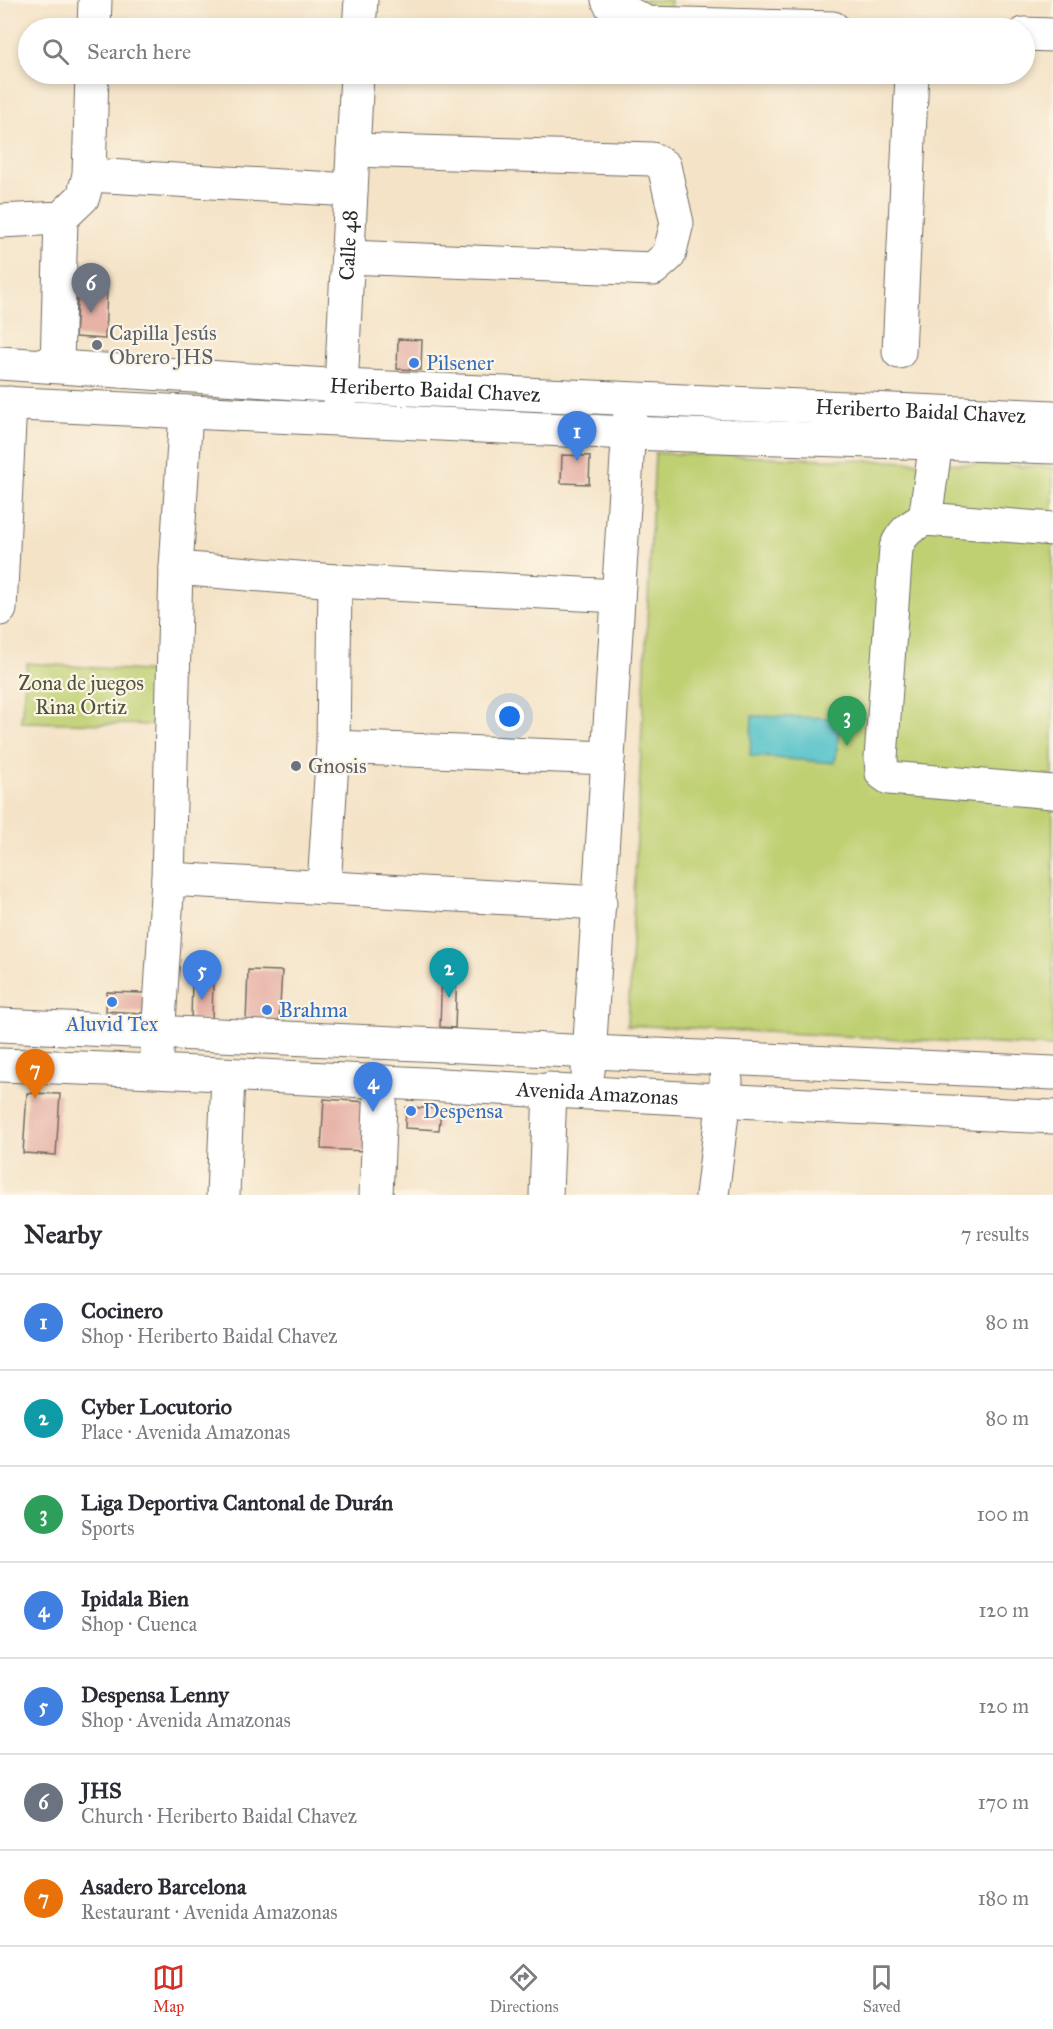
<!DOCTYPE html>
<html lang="en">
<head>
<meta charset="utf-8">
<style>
  :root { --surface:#fff; --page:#f2f2f3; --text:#2b2b33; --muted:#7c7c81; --line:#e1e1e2; --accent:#d93025 }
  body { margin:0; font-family:"IM FELL Great Primer",serif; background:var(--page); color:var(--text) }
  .you { position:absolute; left:510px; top:717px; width:21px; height:21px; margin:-15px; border:4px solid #fff; border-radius:50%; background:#1a73e8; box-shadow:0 0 0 9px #1a73e833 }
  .badge { display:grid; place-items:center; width:39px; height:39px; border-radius:50%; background:var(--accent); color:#fff; font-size:20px; font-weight:700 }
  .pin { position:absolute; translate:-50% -50px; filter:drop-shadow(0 2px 3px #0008) }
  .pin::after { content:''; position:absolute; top:32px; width:21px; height:18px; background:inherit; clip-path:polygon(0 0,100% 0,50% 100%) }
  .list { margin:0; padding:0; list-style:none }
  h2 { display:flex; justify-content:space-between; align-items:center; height:78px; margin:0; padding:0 24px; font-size:26px }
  h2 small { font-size:20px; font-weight:400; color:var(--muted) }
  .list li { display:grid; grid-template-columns:39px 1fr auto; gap:18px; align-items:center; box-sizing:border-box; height:96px; padding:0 24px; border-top:2px solid var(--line) }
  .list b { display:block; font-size:22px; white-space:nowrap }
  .list p { margin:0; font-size:20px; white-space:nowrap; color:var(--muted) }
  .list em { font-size:20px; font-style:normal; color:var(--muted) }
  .icon { flex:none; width:33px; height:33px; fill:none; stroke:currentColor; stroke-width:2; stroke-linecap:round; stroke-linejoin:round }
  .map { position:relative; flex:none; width:1053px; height:1195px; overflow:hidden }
  .search { position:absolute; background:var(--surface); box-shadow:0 3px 9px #0003; left:18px; right:18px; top:18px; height:66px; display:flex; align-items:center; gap:15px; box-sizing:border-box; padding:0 21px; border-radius:33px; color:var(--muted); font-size:22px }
  .sheet { height:750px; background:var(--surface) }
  nav { display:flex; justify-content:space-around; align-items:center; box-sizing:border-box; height:84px; border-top:2px solid var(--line); background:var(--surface); font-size:16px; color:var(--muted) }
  nav a { display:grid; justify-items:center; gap:3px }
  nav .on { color:var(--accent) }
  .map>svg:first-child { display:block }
  .green { fill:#bfd073; stroke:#757e4f; stroke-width:1.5 }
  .water { fill:#54c2c9; stroke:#40767a; stroke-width:1.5 }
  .building { fill:#e7b3a7 }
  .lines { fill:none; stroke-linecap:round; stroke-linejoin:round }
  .minor-casing { stroke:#716b62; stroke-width:35 }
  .minor { stroke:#fff; stroke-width:33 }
  .worship-dot { fill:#6b7280; stroke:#fcf5e5; stroke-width:2 }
  .shop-dot { fill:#3f7fe0; stroke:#fcf5e5; stroke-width:2 }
  .labels { text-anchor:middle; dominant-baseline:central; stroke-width:4.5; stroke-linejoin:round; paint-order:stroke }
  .street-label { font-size:21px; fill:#2b2b2b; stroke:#fcf5e5 }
  .worship-label { font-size:21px; fill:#5b616d; stroke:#fcf5e5; text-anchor:start }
  .shop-label { font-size:21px; fill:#366cbe; stroke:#fcf5e5; text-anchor:start }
  .park-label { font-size:21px; fill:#50543d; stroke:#fcf5e5 }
</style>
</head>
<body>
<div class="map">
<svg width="1053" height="1195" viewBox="0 0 1053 1195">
  <rect width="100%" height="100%" fill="#fcf5e5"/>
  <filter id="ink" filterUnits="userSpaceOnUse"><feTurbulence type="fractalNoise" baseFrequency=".0167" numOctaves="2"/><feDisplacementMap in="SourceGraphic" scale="12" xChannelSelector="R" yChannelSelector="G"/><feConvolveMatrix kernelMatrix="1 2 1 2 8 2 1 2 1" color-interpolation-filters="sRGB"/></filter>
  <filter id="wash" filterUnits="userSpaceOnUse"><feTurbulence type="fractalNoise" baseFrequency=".008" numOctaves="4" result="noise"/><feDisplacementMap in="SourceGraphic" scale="24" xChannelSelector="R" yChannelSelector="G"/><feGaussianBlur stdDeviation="1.35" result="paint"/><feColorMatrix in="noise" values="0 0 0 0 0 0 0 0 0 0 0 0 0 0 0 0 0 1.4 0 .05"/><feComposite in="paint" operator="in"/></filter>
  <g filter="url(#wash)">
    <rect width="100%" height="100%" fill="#f4e3c7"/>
    <!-- green -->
    <g class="green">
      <path d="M610 0H671L669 20Z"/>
      <path d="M655 453 1053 467V1047L628 1025Z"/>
      <path d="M27 663 157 672 154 725 21 722Z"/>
    </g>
    <!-- water -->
    <path class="water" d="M752 716 841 718 835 763 750 756Z"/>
    <g id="blocks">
      <!-- building -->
      <g class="building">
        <path d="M78 287 107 288 105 339 75 337Z"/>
        <path d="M398 339 422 340 421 370 397 369Z"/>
        <path d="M562 455 590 456 589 484 561 483Z"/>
        <path d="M442 969H457L455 1028 440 1027Z"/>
        <path d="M248 970 282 971 279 1023 246 1022Z"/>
        <path d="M192 981H213L212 1020H191Z"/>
        <path d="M107 992 144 993 143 1013 106 1011Z"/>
        <path d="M27 1093 60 1094 56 1155 23 1153Z"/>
        <path d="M324 1099 368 1102 365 1151 321 1149Z"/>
        <path d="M406 1107 441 1109 439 1130 405 1128Z"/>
      </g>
    </g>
  </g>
  <g filter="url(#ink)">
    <use href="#blocks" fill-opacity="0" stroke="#716b62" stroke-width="1.5"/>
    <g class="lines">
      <defs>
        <g id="minor">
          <path d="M608 0 610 4 647 23 833 28"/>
          <path d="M94 28 95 0"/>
          <path d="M359 28 361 0"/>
          <path d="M1024 34 1053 35"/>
          <path d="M89 175 351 190"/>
          <path d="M0 221 61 218 83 197 89 175 92 74"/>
          <path d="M348 257 653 269 669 255 677 223 664 166 652 159 353 150"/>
          <path d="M899 352 912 74"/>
          <path id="s1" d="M0 363 342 386 1053 417"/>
          <path d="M57 366 61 218"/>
          <path d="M0 403 629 433 1053 447"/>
          <path id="s2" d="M340 407 357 74"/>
          <path d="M925 519 936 443"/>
          <path d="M1053 529 925 519C911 526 902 532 896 548L881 758 882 773 889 778 1053 792"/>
          <path d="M176 568 335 581 618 596"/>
          <path d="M0 609 10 403"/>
          <path d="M333 747 608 758"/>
          <path d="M168 879 600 903"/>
          <path d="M324 886 333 747 335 581"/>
          <path d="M0 1025 1053 1073"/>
          <path d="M157 1054 168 879 176 568 186 412"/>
          <path id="s3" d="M0 1065C351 1077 702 1101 1053 1117"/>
          <path d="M588 1072 630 411"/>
          <path d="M223 1195 228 1076"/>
          <path d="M376 1195 381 1084"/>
          <path d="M546 1195 550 1089"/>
          <path d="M712 1195 726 1081"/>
        </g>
      </defs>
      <!-- minor casing -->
      <use href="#minor" class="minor-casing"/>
      <!-- minor -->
      <use href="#minor" class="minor"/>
    </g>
  </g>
  <!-- markers -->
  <g class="worship-dot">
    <circle cx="97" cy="345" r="6"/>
    <circle cx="296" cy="766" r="6"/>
  </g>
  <g class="shop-dot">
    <circle cx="414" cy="363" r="6"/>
    <circle cx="112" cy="1002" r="6"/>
    <circle cx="267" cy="1010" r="6"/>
    <circle cx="411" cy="1111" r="6"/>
  </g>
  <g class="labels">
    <!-- street labels -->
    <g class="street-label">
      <text stroke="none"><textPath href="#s2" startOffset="162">Calle 48</textPath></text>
      <text stroke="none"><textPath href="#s1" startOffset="436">Heriberto Baidal Chavez</textPath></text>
      <text stroke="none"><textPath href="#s1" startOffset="922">Heriberto Baidal Chavez</textPath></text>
      <text stroke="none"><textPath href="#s3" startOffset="598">Avenida Amazonas</textPath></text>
    </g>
    <!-- worship labels -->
    <g class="worship-label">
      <text x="109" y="333">Capilla Jesús<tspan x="109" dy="24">Obrero JHS</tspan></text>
      <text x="308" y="766">Gnosis</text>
    </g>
    <!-- shop labels -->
    <g class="shop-label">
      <text x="426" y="363">Pilsener</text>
      <text x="279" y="1010">Brahma</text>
      <text x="112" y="1024" text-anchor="middle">Aluvid Tex</text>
      <text x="423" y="1111">Despensa</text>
    </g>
    <!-- park labels -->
    <g class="park-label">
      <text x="81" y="683">Zona de juegos<tspan x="81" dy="24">Rina Ortiz</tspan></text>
    </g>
  </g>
</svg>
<div class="you"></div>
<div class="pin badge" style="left:577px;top:461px;background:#3f7fe0">1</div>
<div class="pin badge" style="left:449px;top:998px;background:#0f9aa8">2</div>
<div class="pin badge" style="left:847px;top:746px;background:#2e9e5b">3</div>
<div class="pin badge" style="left:373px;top:1112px;background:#3f7fe0">4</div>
<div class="pin badge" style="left:202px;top:1000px;background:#3f7fe0">5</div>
<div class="pin badge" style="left:91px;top:313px;background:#6b7280">6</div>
<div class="pin badge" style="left:35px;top:1099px;background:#e8710a">7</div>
<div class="search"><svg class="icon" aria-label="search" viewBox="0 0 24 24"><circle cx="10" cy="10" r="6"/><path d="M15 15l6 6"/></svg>Search here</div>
</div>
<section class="sheet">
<h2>Nearby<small>7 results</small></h2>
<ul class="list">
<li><span class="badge" style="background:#3f7fe0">1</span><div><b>Cocinero</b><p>Shop · Heriberto Baidal Chavez</p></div><em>80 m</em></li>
<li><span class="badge" style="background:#0f9aa8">2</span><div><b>Cyber Locutorio</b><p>Place · Avenida Amazonas</p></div><em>80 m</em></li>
<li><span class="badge" style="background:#2e9e5b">3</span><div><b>Liga Deportiva Cantonal de Durán</b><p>Sports</p></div><em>100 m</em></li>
<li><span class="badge" style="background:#3f7fe0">4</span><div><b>Ipidala Bien</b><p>Shop · Cuenca</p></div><em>120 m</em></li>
<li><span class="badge" style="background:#3f7fe0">5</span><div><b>Despensa Lenny</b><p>Shop · Avenida Amazonas</p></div><em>120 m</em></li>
<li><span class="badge" style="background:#6b7280">6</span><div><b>JHS</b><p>Church · Heriberto Baidal Chavez</p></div><em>170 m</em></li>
<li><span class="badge" style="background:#e8710a">7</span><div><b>Asadero Barcelona</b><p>Restaurant · Avenida Amazonas</p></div><em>180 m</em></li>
</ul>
</section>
<nav>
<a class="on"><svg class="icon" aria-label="map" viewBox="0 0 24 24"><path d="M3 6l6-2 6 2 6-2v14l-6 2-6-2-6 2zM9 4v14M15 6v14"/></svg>Map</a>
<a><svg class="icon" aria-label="directions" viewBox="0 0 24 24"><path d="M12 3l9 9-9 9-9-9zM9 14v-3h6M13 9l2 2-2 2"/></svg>Directions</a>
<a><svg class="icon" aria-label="saved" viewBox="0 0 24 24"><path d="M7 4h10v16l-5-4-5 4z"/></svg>Saved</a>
</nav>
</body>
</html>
